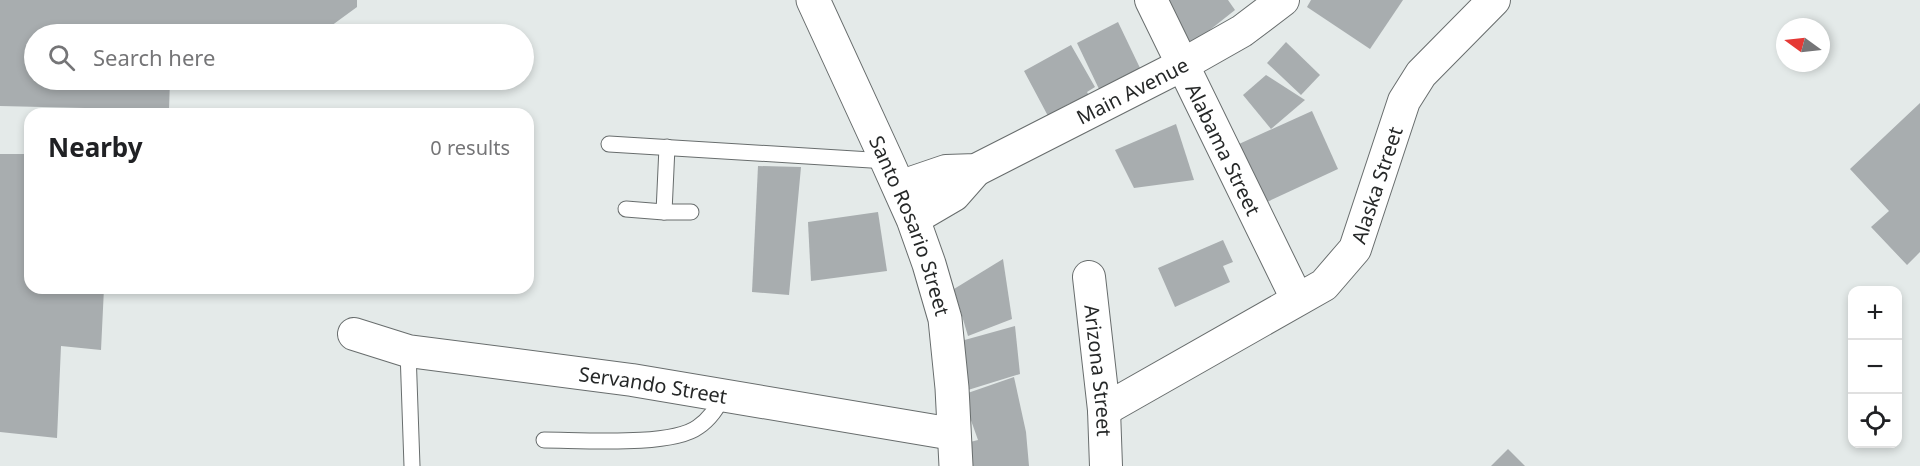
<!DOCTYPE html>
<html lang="en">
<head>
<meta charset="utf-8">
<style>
  :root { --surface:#fff; --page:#f2f2f2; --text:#202124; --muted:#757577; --line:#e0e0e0 }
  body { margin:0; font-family:"Noto Sans",sans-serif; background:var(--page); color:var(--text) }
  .controls { position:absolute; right:18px; bottom:18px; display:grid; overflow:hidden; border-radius:12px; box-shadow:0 3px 9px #0003 }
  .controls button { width:54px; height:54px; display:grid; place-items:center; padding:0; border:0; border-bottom:2px solid var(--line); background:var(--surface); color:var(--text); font:30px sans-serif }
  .compass { position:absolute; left:1776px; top:18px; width:54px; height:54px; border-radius:50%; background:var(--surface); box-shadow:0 3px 9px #0003; rotate:285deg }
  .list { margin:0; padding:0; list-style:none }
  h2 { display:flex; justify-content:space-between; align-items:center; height:78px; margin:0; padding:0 24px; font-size:26px }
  h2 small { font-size:20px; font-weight:400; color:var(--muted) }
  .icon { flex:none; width:33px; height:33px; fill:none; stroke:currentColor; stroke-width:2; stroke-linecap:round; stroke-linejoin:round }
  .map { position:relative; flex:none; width:1920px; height:466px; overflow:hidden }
  .search { position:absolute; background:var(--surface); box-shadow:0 3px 9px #0003; left:24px; top:24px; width:510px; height:66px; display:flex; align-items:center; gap:15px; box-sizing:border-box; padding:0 21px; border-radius:33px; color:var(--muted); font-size:22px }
  .panel { position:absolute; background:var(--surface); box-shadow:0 3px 9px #0003; left:24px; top:108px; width:510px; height:186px; border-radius:18px }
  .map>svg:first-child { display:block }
  .building { fill:#a8adaf }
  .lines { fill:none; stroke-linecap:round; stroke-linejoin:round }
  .service-casing { stroke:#686d6d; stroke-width:17 }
  .minor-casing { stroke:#686d6d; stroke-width:34 }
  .tertiary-casing { stroke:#686d6d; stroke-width:35 }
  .service { stroke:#fff; stroke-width:15 }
  .minor { stroke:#fff; stroke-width:32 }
  .tertiary { stroke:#fff; stroke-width:33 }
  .labels { text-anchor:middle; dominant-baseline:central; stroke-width:4.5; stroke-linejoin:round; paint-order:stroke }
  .street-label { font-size:20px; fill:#262828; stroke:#f1f7f6 }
</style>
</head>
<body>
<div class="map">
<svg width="1920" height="466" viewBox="0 0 1920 466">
  <rect width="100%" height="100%" fill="#e4eae9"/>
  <!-- building -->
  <g class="building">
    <path d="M0 0H357V7L320 34H34V80H170L169 110 0 106Z"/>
    <path d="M1160 0H1228L1235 10 1187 48Z"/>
    <path d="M1311 0H1403L1370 49 1307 7Z"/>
    <path d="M1118 22 1140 68 1099 89 1077 43Z"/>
    <path d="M1286 42 1320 75 1301 95 1267 63Z"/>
    <path d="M1071 45 1095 87 1087 92 1091 99 1078 107 1070 103 1048 116 1024 71Z"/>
    <path d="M1266 75 1305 100 1271 129 1243 95Z"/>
    <path d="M1920 103V252L1907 265 1871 227 1889 211 1850 169Z"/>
    <path d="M1312 111 1338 169 1254 208 1228 149Z"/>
    <path d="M1176 124 1194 180 1134 188 1115 150Z"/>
    <path d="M0 154H30V288H104L101 350 61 346 57 438 0 432Z"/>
    <path d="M758 166 801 167 789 295 752 292Z"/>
    <path d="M878 212 887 271 811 281 808 222Z"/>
    <path d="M1223 240 1233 262 1223 266 1230 282 1175 307 1158 268Z"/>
    <path d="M1003 259 1012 319 968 336 954 289Z"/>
    <path d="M1015 326 1020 374 968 390 961 341Z"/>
    <path d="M1014 377 1026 432 1029 466H972L970 442 978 440 962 395Z"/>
    <path d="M1508 449 1525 466H1491Z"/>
  </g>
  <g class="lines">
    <defs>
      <g id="service">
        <path d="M609 144 887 161"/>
        <path d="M626 209 664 212H691"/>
        <path d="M664 212 667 147"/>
        <path d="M408 351 412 466"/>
        <path d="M544 440C580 440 671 447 698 427 710 419 717 408 724 395"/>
      </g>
      <g id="minor">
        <path id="s1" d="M1151 0 1297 299"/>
        <path id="s2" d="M899 187 946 171 976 170 1182 65 1242 31 1283 0"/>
        <path d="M913 219 954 195 976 170"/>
        <path id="s3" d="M1089 277 1104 410 1106 466"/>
        <path id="s4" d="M354 334 408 351 632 380 953 434"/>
        <path id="s5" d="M1104 410 1324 285 1355 249 1404 101 1421 74 1494 0"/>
      </g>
      <g id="tertiary">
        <path id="s6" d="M813 0 887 161 913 219 929 264 945 319 952 388 956 466"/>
      </g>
    </defs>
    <!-- service casing -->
    <use href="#service" class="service-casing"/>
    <!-- minor casing -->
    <use href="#minor" class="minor-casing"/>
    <!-- tertiary casing -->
    <use href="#tertiary" class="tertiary-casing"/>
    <!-- service -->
    <use href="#service" class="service"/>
    <!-- minor -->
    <use href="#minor" class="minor"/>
    <!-- tertiary -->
    <use href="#tertiary" class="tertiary"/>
  </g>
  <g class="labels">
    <!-- street labels -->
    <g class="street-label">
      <text stroke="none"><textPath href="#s2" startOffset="255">Main Avenue</textPath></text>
      <text stroke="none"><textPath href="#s1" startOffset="166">Alabama Street</textPath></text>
      <text stroke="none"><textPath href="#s5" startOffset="368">Alaska Street</textPath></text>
      <text stroke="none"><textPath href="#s6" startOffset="246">Santo Rosario Street</textPath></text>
      <text stroke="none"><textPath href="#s3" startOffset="94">Arizona Street</textPath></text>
      <text stroke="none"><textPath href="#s4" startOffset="304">Servando Street</textPath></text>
    </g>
  </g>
</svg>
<div class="controls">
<button>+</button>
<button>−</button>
<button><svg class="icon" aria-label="locate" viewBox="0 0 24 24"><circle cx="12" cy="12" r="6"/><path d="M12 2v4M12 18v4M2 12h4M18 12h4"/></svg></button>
</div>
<svg class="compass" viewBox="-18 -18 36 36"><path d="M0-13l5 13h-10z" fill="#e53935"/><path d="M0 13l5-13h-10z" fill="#757577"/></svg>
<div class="search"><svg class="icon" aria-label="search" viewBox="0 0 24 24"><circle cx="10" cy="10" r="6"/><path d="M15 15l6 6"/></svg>Search here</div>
<section class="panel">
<h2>Nearby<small>0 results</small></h2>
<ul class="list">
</ul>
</section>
</div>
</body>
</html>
